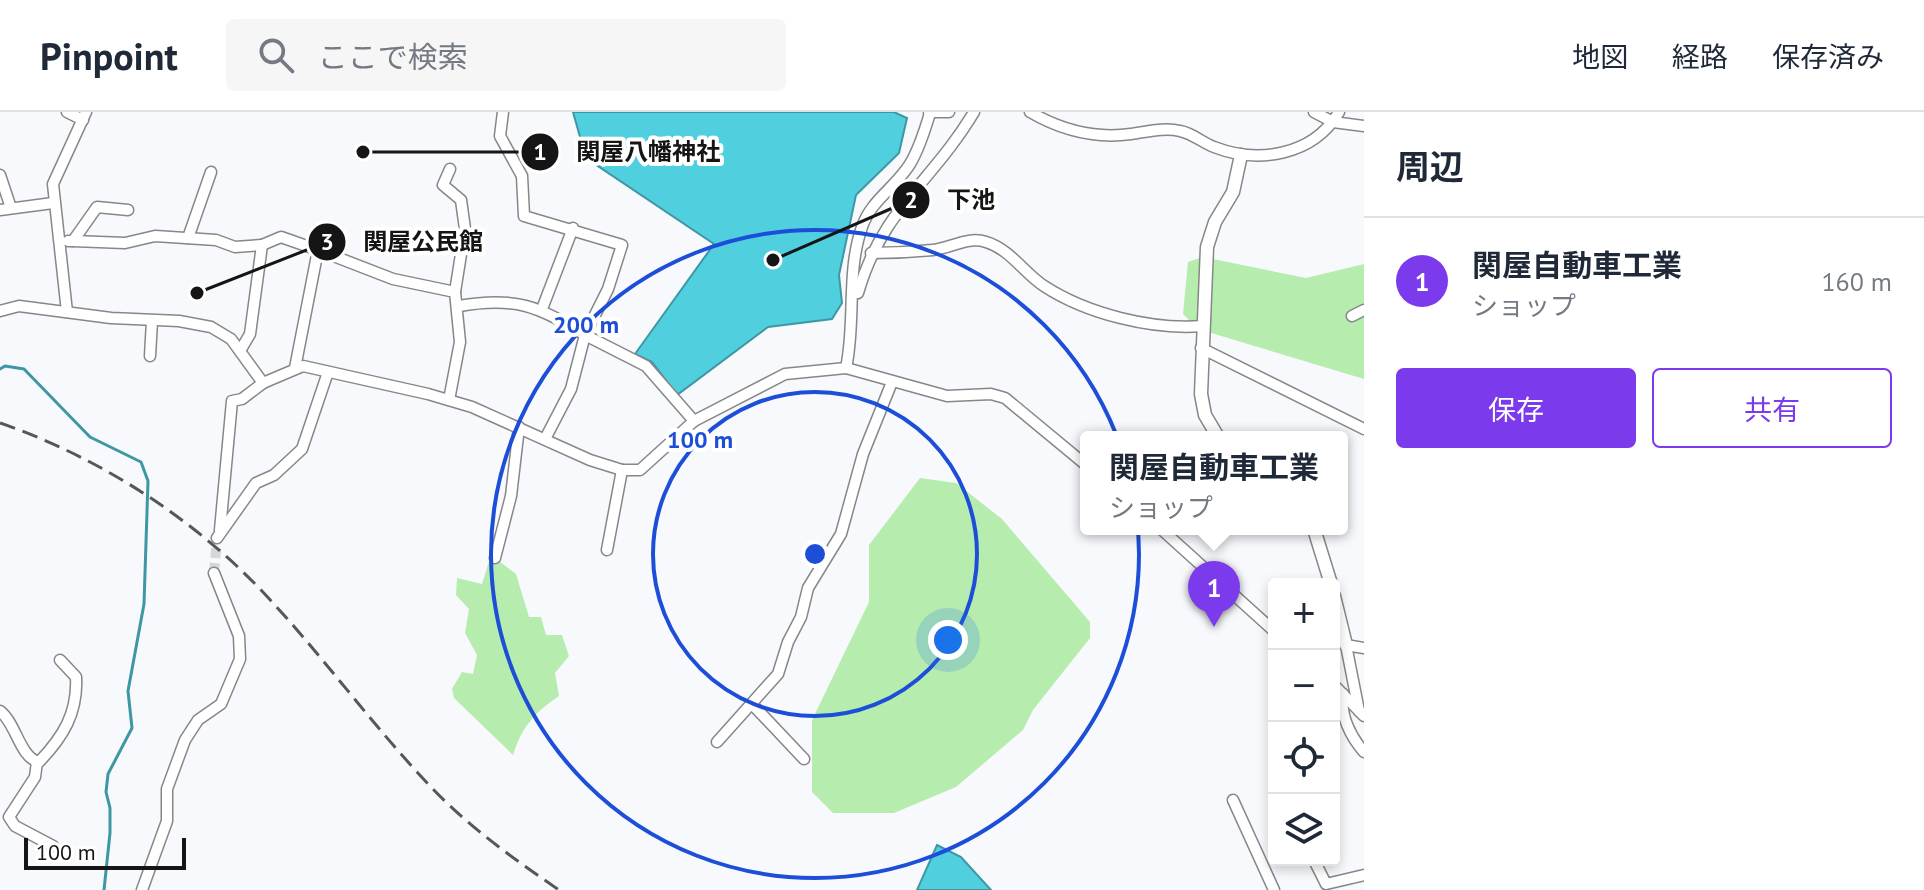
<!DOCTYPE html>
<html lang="ja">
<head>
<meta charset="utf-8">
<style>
  :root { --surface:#fff; --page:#f6f6f7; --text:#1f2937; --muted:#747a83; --line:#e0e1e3; --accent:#7c3aed }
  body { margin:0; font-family:"PT Sans","Noto Sans JP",sans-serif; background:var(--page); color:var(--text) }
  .controls { position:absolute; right:24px; bottom:24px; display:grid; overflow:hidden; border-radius:8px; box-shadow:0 4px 12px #0003 }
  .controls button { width:72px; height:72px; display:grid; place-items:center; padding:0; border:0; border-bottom:2px solid var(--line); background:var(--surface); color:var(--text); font:40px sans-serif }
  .scale { position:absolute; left:24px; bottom:20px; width:162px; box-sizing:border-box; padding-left:8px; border:4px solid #151516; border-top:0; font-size:22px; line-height:28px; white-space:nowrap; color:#151516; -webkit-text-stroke:6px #fff; paint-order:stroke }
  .you { position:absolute; left:948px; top:528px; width:28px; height:28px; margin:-20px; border:6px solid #fff; border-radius:50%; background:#1a73e8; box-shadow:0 0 0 12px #1a73e833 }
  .badge { display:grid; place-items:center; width:52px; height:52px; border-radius:50%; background:var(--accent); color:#fff; font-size:26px; font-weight:700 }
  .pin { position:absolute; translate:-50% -66px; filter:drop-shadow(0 2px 4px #0008) }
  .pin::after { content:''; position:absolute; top:42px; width:28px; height:24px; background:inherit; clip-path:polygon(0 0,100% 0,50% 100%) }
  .popup { position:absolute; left:1080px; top:319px; width:268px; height:104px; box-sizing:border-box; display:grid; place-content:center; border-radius:8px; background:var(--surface); filter:drop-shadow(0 2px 6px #0005); font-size:26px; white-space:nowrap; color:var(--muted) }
  .popup b { font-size:30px; color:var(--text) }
  .popup::after { content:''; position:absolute; left:50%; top:100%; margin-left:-16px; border:16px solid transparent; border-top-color:var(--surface) }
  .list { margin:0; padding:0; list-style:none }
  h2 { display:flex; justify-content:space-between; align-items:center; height:104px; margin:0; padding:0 32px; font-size:34px }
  h2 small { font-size:26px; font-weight:400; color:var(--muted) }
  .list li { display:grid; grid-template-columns:52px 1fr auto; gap:24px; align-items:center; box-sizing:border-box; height:128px; padding:0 32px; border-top:2px solid var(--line) }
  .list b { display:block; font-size:30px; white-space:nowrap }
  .list p { margin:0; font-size:26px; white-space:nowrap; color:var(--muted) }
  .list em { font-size:26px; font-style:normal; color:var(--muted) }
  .actions { display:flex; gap:16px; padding:24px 32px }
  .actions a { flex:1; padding:18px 0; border:2px solid var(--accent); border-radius:8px; text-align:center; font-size:28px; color:var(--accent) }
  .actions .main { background:var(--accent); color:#fff }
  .icon { flex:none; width:44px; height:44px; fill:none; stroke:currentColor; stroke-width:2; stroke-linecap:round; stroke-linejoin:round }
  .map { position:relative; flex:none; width:1364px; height:778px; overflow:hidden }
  header { display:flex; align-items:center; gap:48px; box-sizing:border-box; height:112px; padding:0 40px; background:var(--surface); border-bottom:2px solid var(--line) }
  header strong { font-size:38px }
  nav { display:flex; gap:44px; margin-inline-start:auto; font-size:28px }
  .search { width:560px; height:72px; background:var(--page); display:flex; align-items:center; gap:20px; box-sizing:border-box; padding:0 28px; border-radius:8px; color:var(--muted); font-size:30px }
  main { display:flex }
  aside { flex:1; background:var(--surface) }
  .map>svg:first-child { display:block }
  .green { fill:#b7ecaf }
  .water { fill:#50cfdf; stroke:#3e97a3; stroke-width:2 }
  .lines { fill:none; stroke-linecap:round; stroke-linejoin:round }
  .stream { stroke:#3e97a3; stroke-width:3 }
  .minor-tunnel { stroke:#d5d7da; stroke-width:10; stroke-dasharray:10 5; stroke-linecap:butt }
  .minor-casing { stroke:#858789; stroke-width:13 }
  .tertiary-casing { stroke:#858789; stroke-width:15 }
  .minor { stroke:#fff; stroke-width:10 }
  .tertiary { stroke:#fff; stroke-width:12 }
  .rail { stroke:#565758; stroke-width:3; stroke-dasharray:16 8; stroke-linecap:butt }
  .ring { fill:none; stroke:#1d4ed8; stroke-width:4 }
  .centre { fill:#1d4ed8; stroke:#fff; stroke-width:4 }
  .ring-label { font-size:24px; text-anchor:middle; font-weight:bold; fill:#1d4ed8; stroke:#fff; stroke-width:8; stroke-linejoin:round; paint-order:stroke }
  .leader { fill:none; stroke:#151516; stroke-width:3 }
  .callout-dot { fill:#151516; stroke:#fff; stroke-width:3 }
  .mark-label { font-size:24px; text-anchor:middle; font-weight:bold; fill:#fff }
  .callout-label { font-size:24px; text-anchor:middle; font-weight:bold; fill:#151516; stroke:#fff; stroke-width:8; stroke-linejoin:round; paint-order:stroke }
</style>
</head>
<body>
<header>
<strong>Pinpoint</strong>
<div class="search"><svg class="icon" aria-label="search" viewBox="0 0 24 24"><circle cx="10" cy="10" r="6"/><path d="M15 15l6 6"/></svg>ここで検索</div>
<nav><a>地図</a><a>経路</a><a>保存済み</a></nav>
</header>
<main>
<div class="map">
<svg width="1364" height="778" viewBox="0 0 1364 778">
  <rect width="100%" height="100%" fill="#f7f9fc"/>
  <!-- green -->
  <g class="green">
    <path d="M1203 145 1306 166 1364 152V267L1198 217 1183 202 1188 150Z"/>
    <path d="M920 366 956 371 1002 407 1090 510V526L1033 598 1023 618 956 675 894 701H833L812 680V608L869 490V433Z"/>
    <path d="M491 443 516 462 529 505H541L546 523H562L569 544 555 561 559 584C534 601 522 615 513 643L454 586 452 577 462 560 473 562 477 543 465 521 469 497 456 483 457 466 482 472Z"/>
  </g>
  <!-- water -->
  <g class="water">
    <path d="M573 0H894L907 6 899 41 856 83 839 163 842 191 832 207 768 215 677 283 652 250 635 242 714 132 586 46Z"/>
    <path d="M937 733 961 745 991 778H917Z"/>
  </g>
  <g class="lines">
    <!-- stream -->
    <path class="stream" d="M0 257 5 254 24 257 90 325 141 350 148 369 144 492 128 579 132 616 108 662 106 680 110 696V721L104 778"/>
    <!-- minor-tunnel -->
    <path class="minor-tunnel" d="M214 461 217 426"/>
    <defs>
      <g id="minor">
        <path d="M67 0 83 8"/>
        <path d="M503 0 500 24 522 64 524 104 622 133 608 177 585 223 646 254 694 309"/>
        <path d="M929 0H949"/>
        <path d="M1030 0C1061 18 1095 27 1131 22 1147 20 1164 15 1180 19 1192 21 1203 31 1214 35 1258 52 1313 44 1339 0"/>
        <path d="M1314 0 1333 10 1364 14"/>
        <path d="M450 57 443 73 461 88 465 117 455 180"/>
        <path d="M0 63 11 96"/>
        <path d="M0 98 53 91"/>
        <path d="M188 126 211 60"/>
        <path d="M68 129H73L97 95 128 98"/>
        <path d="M73 129 125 131 155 124 216 128 235 135 262 133"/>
        <path d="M871 141C892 141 912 140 933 138 951 136 968 124 986 130 1010 137 1024 161 1044 174 1087 202 1152 218 1202 214"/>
        <path d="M858 181C882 97 933 69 974 0"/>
        <path d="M459 194C515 184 538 194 585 223L571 277 545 327"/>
        <path d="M542 197 573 116"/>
        <path d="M0 199 19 194 111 206 179 209 211 215 231 227 263 271 303 254 428 282 472 295 590 348 622 358H640L694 309 785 262 846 256 947 284 991 282 1005 286 1086 353"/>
        <path d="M67 200 53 72 86 0"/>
        <path d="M1352 204 1364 198"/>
        <path d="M1201 236 1364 317"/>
        <path d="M240 239 250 222 262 133 281 125 318 138"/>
        <path d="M150 244 152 209"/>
        <path d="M295 256 318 138 393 167 455 180 460 230 449 288"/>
        <path d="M846 256C856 210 846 160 862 115 871 88 895 76 910 52 919 37 925 18 930 1"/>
        <path d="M1161 417 1274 519"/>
        <path d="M220 418 232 289 242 287 263 271"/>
        <path d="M217 426 256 371 274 363 302 337 328 260"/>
        <path d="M607 438 622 358"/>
        <path d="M495 446 511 384 519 315"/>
        <path d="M1334 573 1364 604"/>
        <path d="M1343 582C1340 603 1350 624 1364 640"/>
        <path d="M752 592 804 647"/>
        <path d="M0 599C16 611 20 646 39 650 63 625 78 601 76 565L60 548"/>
        <path d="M1359 599 1346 533 1364 536"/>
        <path d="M717 630 778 562 788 530 801 505 808 476 841 422 863 342 892 270"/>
        <path d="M37 650 35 665 9 705 15 714 53 734"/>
        <path d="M1233 688 1274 778"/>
        <path d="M1314 748 1326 772 1364 763"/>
        <path d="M142 778 167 709V677L185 628 198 608 221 592 240 547 239 524 214 461"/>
      </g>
      <g id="tertiary">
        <path d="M1218 325 1205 303 1201 282 1207 135 1215 110 1233 80 1241 43"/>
        <path d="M1314 417 1331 472"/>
        <path d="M1334 484 1346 533"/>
      </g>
    </defs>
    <!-- minor casing -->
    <use href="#minor" class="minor-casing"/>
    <!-- tertiary casing -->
    <use href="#tertiary" class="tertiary-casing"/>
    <!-- minor -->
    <use href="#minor" class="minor"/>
    <!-- tertiary -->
    <use href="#tertiary" class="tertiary"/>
    <!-- rail -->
    <path class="rail" d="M0 311C96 344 189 403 260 477 320 540 371 612 431 675 469 715 514 747 559 778"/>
  </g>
  <!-- distance rings -->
  <g class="ring">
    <circle cx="815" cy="442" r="162"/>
    <circle cx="815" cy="442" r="324"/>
  </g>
  <circle cx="815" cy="442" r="12" class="centre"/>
  <g class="ring-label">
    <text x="586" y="221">200 m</text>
    <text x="700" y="336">100 m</text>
  </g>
  <!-- callouts -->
  <path class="leader" d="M363 40L540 40M773 148L911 88M197 181L327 130"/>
  <g class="callout-dot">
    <circle cx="363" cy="40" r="8"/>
    <circle cx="773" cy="148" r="8"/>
    <circle cx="197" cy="181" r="8"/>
    <circle cx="540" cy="40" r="20"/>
    <circle cx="911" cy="88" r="20"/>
    <circle cx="327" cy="130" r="20"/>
  </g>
  <g class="mark-label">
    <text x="540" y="48">1</text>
    <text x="911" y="96">2</text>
    <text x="327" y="138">3</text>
  </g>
  <g class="callout-label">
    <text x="648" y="48">関屋八幡神社</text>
    <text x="971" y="96">下池</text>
    <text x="423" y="138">関屋公民館</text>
  </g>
</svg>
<div class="controls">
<button>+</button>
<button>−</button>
<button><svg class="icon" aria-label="locate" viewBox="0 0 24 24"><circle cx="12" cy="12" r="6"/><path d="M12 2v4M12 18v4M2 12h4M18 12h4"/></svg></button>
<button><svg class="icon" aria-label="layers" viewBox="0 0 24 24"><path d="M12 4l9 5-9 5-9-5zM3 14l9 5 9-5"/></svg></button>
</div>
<div class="scale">100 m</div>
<div class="you"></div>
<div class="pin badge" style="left:1214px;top:515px">1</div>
<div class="popup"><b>関屋自動車工業</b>ショップ</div>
</div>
<aside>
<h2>周辺<small></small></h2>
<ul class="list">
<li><span class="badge">1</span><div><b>関屋自動車工業</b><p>ショップ</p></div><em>160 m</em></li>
</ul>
<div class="actions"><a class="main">保存</a><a>共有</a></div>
</aside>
</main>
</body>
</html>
